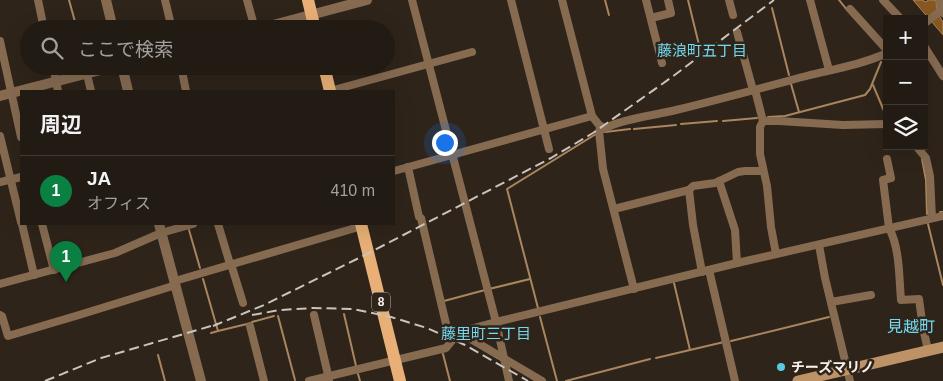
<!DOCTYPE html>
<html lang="ja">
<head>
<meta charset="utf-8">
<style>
  :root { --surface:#221b14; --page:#2e2822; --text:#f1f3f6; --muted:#a2a1a0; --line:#3f3934; --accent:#0b8043 }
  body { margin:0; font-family:Helvetica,"Noto Sans JP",sans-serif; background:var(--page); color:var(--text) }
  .controls { position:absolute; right:15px; top:15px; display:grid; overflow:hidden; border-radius:0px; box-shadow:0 5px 20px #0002 }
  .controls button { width:45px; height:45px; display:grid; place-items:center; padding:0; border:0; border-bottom:1px solid var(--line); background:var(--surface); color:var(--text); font:25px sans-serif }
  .you { position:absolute; left:444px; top:142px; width:18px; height:18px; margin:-12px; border:4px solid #fff; border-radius:50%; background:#1a73e8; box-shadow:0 0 0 8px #1a73e833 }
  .badge { display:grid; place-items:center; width:32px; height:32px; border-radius:50%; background:var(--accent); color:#fff; font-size:16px; font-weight:700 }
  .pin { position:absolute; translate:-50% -41px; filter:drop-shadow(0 1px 2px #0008) }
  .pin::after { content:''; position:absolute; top:26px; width:18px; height:15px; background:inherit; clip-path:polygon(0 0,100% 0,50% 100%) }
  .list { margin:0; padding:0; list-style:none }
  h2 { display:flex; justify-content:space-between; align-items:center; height:65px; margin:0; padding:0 20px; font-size:21px }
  h2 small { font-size:16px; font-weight:400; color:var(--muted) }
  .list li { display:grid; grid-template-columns:32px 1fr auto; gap:15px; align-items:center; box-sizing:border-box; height:70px; padding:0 20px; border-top:1px solid var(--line) }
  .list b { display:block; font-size:19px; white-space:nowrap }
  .list p { margin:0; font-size:16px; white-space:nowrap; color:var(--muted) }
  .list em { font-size:16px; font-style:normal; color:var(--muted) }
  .icon { flex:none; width:28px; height:28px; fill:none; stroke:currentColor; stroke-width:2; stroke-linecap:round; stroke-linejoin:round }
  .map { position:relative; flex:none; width:943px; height:381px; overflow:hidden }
  .search { position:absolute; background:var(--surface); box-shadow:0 5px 20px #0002; left:20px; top:20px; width:375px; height:55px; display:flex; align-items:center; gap:12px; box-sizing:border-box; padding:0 18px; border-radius:28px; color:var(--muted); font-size:19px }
  .panel { position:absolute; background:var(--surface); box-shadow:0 5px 20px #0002; left:20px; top:90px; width:375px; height:135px; border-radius:0px }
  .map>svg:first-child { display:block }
  .water { fill:#875822; stroke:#a9865e }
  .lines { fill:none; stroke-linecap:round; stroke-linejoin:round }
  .stream { stroke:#a9865e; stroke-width:2 }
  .minor { stroke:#866b51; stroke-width:8 }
  .tertiary { stroke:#866b51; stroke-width:10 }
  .secondary { stroke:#bd9267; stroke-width:11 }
  .primary { stroke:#e8b077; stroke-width:12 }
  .rail { stroke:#cbc3bd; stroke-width:2; stroke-dasharray:10 5; stroke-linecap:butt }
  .poi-dot { fill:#58c9e3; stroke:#2e241a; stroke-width:2 }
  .labels { text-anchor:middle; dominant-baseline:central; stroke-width:5; stroke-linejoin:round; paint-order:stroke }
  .shield { fill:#2e241a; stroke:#bbb4ac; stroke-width:1 }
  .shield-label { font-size:12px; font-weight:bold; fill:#f8f1eb }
  .poi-label { font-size:14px; font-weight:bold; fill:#f8f1eb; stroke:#2e241a; text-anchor:start }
  .neighbourhood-label { font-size:15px; fill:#73d8f0; stroke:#2e241a }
  .quarter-label { font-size:16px; fill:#73d8f0; stroke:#2e241a }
</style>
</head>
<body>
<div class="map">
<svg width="943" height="381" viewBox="0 0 943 381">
  <rect width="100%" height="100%" fill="#2e241a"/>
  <!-- water -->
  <path class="water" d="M913 0H923L925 2 929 0H936L937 12 943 22V35Z"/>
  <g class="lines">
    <!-- stream -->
    <g class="stream">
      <path d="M69 0 77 29"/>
      <path d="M605 0 609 15"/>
      <path d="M688 0 700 49"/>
      <path d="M839 0 847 10"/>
      <path d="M772 8 789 75"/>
      <path d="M791 84 799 112"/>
      <path d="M873 85 887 118"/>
      <path d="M768 117 785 116 865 95 870 89 881 62"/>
      <path d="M723 121 757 118"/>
      <path d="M681 124 717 121"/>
      <path d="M634 129 676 125"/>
      <path d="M605 132 630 129"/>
      <path d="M922 159 926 180 927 214"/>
      <path d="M940 212H943"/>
      <path d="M928 224 943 285"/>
      <path d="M189 230 200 268"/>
      <path d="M203 279 218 331 211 333"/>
      <path d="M674 283 690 350"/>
      <path d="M489 289 530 279"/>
      <path d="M444 301 485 290"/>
      <path d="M538 308 507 189 596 134"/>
      <path d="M344 314 356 366"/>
      <path d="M278 316 295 380"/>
      <path d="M540 317 557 381"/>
      <path d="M252 322 274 316"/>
      <path d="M218 331 247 324"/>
      <path d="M731 341 829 317"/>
      <path d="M443 354 450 381"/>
      <path d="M158 355 165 381"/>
      <path d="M656 358 724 342"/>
      <path d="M358 374 360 381"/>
      <path d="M566 381 650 359"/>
    </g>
    <!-- minor -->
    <g class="minor">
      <path d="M38 0 44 29"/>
      <path d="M165 0 172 29"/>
      <path d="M247 0 255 29"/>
      <path d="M412 0 496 322 509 381"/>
      <path d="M511 0 549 149"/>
      <path d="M562 0 592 116 599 125 604 128"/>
      <path d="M646 0 662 63"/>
      <path d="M729 0 733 15"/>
      <path d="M810 0 829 70"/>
      <path d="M883 0 901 19"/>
      <path d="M940 0 941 10 943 13"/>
      <path d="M850 9 887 50"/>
      <path d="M651 18 671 13 668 0"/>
      <path d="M924 24 939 12 941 10"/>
      <path d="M737 32 753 90"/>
      <path d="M0 41 21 137"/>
      <path d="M924 46 943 76"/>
      <path d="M53 66 58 91"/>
      <path d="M85 66 91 91"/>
      <path d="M181 66 186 91"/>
      <path d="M755 90 763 121 760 127V154L767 186 771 227 776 254"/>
      <path d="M330 91 472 52"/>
      <path d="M763 121H779L843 125 887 124"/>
      <path d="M0 136 21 222"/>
      <path d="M916 146 926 158 930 176 932 218"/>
      <path d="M887 159 891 178 883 180 889 228C900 248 899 278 901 300L919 299 923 328 928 350"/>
      <path d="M408 167 419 217 421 218 447 328 459 332 542 381"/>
      <path d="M394 171 592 116"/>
      <path d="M719 181 735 230 737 263"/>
      <path d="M0 182 21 177"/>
      <path d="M689 190 693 225 702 272"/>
      <path d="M614 209 689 190 693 186 715 183 738 172 745 171H763"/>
      <path d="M22 224 34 275"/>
      <path d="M42 224 54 270"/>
      <path d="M218 224 230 264"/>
      <path d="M819 245 825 278 850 381"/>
      <path d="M231 264 243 303"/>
      <path d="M709 270 735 381"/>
      <path d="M175 281 362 226"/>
      <path d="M0 284 115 253 161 233 193 224"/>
      <path d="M634 289 603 169 599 131C620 119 652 116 676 110 721 99 765 87 810 75 835 69 863 64 887 53"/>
      <path d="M831 302 871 295"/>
      <path d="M0 315 2 316 8 336 79 315 176 285"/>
      <path d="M314 315 329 379"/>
      <path d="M250 326 264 381"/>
      <path d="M309 381 446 348 459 332 496 322 737 263 943 216"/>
    </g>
    <!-- tertiary -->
    <g class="tertiary">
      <path d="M106 0 113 29"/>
      <path d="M258 29 367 0"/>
      <path d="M122 66 128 91"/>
      <path d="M0 96 116 66"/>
      <path d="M159 224 201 381"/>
    </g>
    <!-- secondary -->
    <path class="secondary" d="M798 381 943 347"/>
    <!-- primary -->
    <g class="primary">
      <path d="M308 0 315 29"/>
      <path d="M324 66 330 91"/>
      <path d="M361 224 400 381"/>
    </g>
    <!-- rail -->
    <g class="rail">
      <path d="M252 315 280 310 313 308 353 309 391 317 427 328 465 345 528 381"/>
      <path d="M213 326 264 305 365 255 551 158 593 133 672 77 774 0"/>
      <path d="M45 381 101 358 218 324"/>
    </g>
  </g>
  <!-- markers -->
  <circle class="poi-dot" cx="781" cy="367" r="5"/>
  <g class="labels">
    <!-- shield labels -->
    <rect class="shield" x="372" y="292.5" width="18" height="19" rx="4"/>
    <g class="shield-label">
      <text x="381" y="302">8</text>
    </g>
    <!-- poi labels -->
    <g class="poi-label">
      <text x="791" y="367">チーズマリノ</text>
    </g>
    <!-- neighbourhood labels -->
    <g class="neighbourhood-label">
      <text x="702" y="50">藤浪町五丁目</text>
      <text x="486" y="333">藤里町三丁目</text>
    </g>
    <!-- quarter labels -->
    <g class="quarter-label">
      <text x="911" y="326">見越町</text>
    </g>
  </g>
</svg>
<div class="controls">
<button>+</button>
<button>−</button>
<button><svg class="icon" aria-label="layers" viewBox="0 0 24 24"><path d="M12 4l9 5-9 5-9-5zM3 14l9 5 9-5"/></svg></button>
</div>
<div class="you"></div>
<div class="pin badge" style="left:66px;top:282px">1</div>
<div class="search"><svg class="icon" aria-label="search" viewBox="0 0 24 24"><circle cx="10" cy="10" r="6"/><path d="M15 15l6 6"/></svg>ここで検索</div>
<section class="panel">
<h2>周辺<small></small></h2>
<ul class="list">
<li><span class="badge">1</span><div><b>JA</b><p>オフィス</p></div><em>410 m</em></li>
</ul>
</section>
</div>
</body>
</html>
